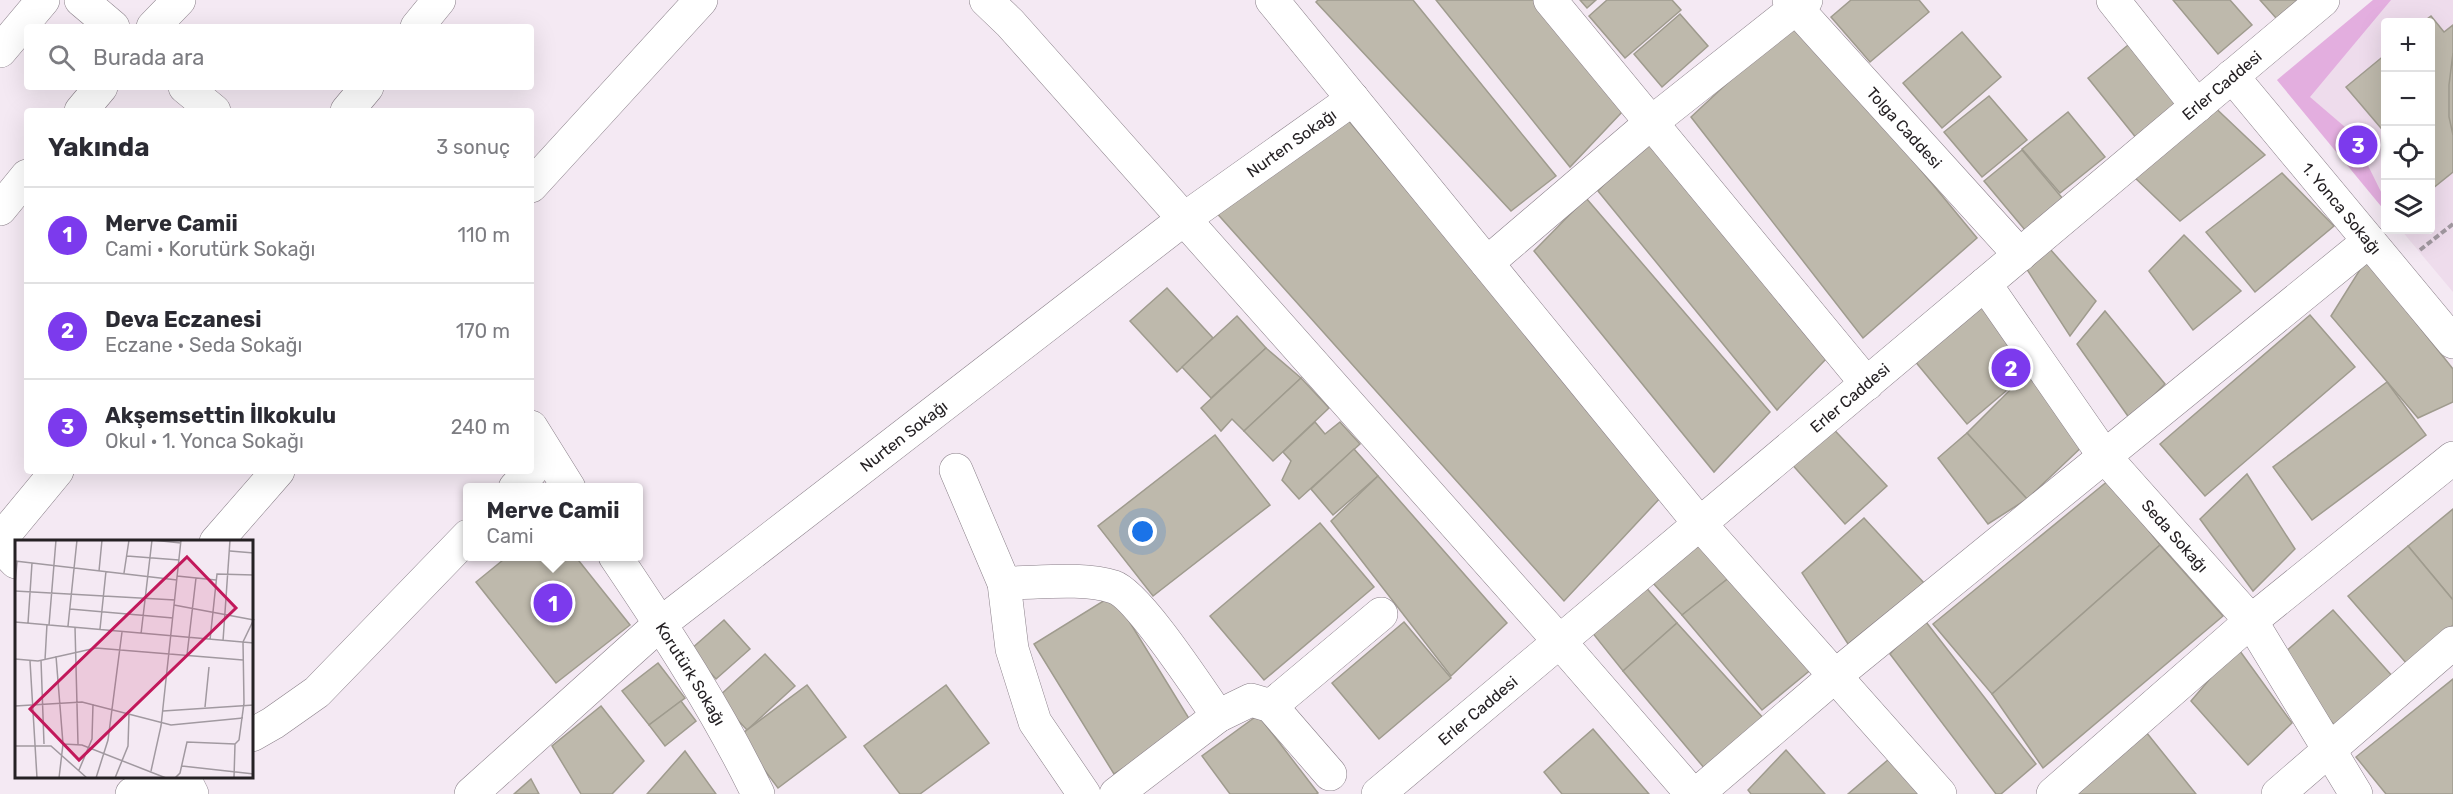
<!DOCTYPE html>
<html lang="tr">
<head>
<meta charset="utf-8">
<style>
  :root { --surface:#fff; --page:#f2f2f3; --text:#2b2b33; --muted:#7c7c81; --line:#e1e1e2; --accent:#7c3aed }
  body { margin:0; font-family:Rubik,sans-serif; background:var(--page); color:var(--text) }
  .controls { position:absolute; right:18px; top:18px; display:grid; overflow:hidden; border-radius:6px; box-shadow:0 6px 24px #0002 }
  .controls button { width:54px; height:54px; display:grid; place-items:center; padding:0; border:0; border-bottom:2px solid var(--line); background:var(--surface); color:var(--text); font:30px sans-serif }
  .you { position:absolute; left:1143px; top:532px; width:21px; height:21px; margin:-15px; border:4px solid #fff; border-radius:50%; background:#1a73e8; box-shadow:0 0 0 9px #1a73e833 }
  .badge { display:grid; place-items:center; width:39px; height:39px; border-radius:50%; background:var(--accent); color:#fff; font-size:20px; font-weight:700 }
  .pin { position:absolute; translate:-50% -50%; border:3px solid #fff; box-shadow:0 2px 6px #0006 }
  .popup { position:absolute; left:463px; top:483px; width:180px; height:78px; box-sizing:border-box; display:grid; place-content:center; border-radius:6px; background:var(--surface); filter:drop-shadow(0 2px 4px #0005); font-size:20px; white-space:nowrap; color:var(--muted) }
  .popup b { font-size:22px; color:var(--text) }
  .popup::after { content:''; position:absolute; left:50%; top:100%; margin-left:-12px; border:12px solid transparent; border-top-color:var(--surface) }
  .list { margin:0; padding:0; list-style:none }
  h2 { display:flex; justify-content:space-between; align-items:center; height:78px; margin:0; padding:0 24px; font-size:26px }
  h2 small { font-size:20px; font-weight:400; color:var(--muted) }
  .list li { display:grid; grid-template-columns:39px 1fr auto; gap:18px; align-items:center; box-sizing:border-box; height:96px; padding:0 24px; border-top:2px solid var(--line) }
  .list b { display:block; font-size:22px; white-space:nowrap }
  .list p { margin:0; font-size:20px; white-space:nowrap; color:var(--muted) }
  .list em { font-size:20px; font-style:normal; color:var(--muted) }
  .icon { flex:none; width:33px; height:33px; fill:none; stroke:currentColor; stroke-width:2; stroke-linecap:round; stroke-linejoin:round }
  .map { position:relative; flex:none; width:2453px; height:794px; overflow:hidden }
  .search { position:absolute; background:var(--surface); box-shadow:0 6px 24px #0002; left:24px; top:24px; width:510px; height:66px; display:flex; align-items:center; gap:15px; box-sizing:border-box; padding:0 21px; border-radius:6px; color:var(--muted); font-size:22px }
  .panel { position:absolute; background:var(--surface); box-shadow:0 6px 24px #0002; left:24px; top:108px; width:510px; height:366px; border-radius:6px }
  .map>svg:first-child { display:block }
  .built { fill:#eedcec }
  .green { fill:#e3aedf }
  .building { fill:#beb9ac; stroke:#9f9b8e; stroke-width:1.5 }
  .lines { fill:none; stroke-linecap:round; stroke-linejoin:round }
  .minor-casing { stroke:#897f88; stroke-width:34 }
  .path { stroke:#a198a0; stroke-width:4; stroke-dasharray:6 3; stroke-linecap:butt }
  .minor { stroke:#fff; stroke-width:33 }
  .labels { text-anchor:middle; dominant-baseline:central; stroke-width:5; stroke-linejoin:round; paint-order:stroke }
  .street-label { font-size:16px; fill:#252124; stroke:#f4e9f3 }
  .inset-road { fill:none; stroke:#a199a0; stroke-width:1.5 }
  .view { fill:#c2185b; fill-opacity:0.15; stroke:#c2185b; stroke-width:3 }
  .inset-edge { fill:none; stroke:#252124; stroke-width:3 }
</style>
</head>
<body>
<div class="map">
<svg width="2453" height="794" viewBox="0 0 2453 794">
  <rect width="100%" height="100%" fill="#f4e9f3"/>
  <!-- built -->
  <path class="built" d="M2373 0H2453V292L2401 230H2430V22H2386L2385 211 2277 80Z"/>
  <!-- green -->
  <path class="green" d="M2373 0H2391L2310 97 2352 133 2385 200V211L2277 80Z"/>
  <!-- building -->
  <g class="building">
    <path d="M1318 0H1413L1556 176 1511 211 1316 2Z"/>
    <path d="M1436 0H1533L1623 111 1570 167Z"/>
    <path d="M1580 0H1596L1587 8Z"/>
    <path d="M1607 0H1672L1681 10 1625 58 1589 16Z"/>
    <path d="M1851 0H1919L1929 12 1870 62 1831 17Z"/>
    <path d="M2173 0H2230L2252 25 2218 54Z"/>
    <path d="M2260 0H2298L2276 18Z"/>
    <path d="M1680 14 1708 46 1662 87 1634 54Z"/>
    <path d="M2431 16 2444 32 2453 25V172L2432 189 2430 22H2423Z"/>
    <path d="M1796 19 1977 238 1863 338 1691 117Z"/>
    <path d="M1962 32 2001 77 1942 128 1903 83Z"/>
    <path d="M2133 41 2183 102 2137 139 2088 78Z"/>
    <path d="M2453 53V135L2449 117V85Z"/>
    <path d="M2386 54V134L2346 87Z"/>
    <path d="M1989 96 2027 140 1982 177 1944 132Z"/>
    <path d="M2206 99 2265 155 2180 221 2131 174Z"/>
    <path d="M2068 112 2105 157 2060 193 2022 149Z"/>
    <path d="M1343 114 1662 496 1564 601 1214 210Z"/>
    <path d="M1651 132 1827 358 1777 410 1598 191Z"/>
    <path d="M2022 150 2068 205 2030 236 1984 181Z"/>
    <path d="M2282 173 2334 226 2255 292 2206 232Z"/>
    <path d="M1586 198 1770 412 1714 472 1534 251Z"/>
    <path d="M2184 235 2241 291 2193 330 2149 271Z"/>
    <path d="M2050 249 2096 301 2070 336 2026 268Z"/>
    <path d="M2366 260 2453 369V402L2418 418 2331 316Z"/>
    <path d="M1167 288 1213 338 1177 372 1130 321Z"/>
    <path d="M1979 301 2039 363 1967 424 1914 360Z"/>
    <path d="M2105 311 2165 384 2130 419 2077 344Z"/>
    <path d="M2310 315 2355 367 2205 496 2160 444Z"/>
    <path d="M1237 316 1266 348 1211 398 1182 367Z"/>
    <path d="M1266 348 1301 378 1244 431 1232 419 1221 431 1201 408Z"/>
    <path d="M2027 373 2087 442 2027 499 1967 433Z"/>
    <path d="M1301 378 1329 408 1273 461 1244 431Z"/>
    <path d="M2387 382 2426 435 2312 520 2273 467Z"/>
    <path d="M1824 419 1887 486 1845 524 1789 461Z"/>
    <path d="M1315 422 1325 434 1340 422 1360 444 1299 499 1282 480 1291 461 1283 452Z"/>
    <path d="M1967 433 2027 499 1988 524 1938 458Z"/>
    <path d="M1215 435 1270 505 1153 596 1098 526Z"/>
    <path d="M1354 449 1378 476 1333 515 1311 489Z"/>
    <path d="M2247 474 2295 549 2253 591 2200 519Z"/>
    <path d="M1378 476 1507 623 1451 676 1331 521Z"/>
    <path d="M2109 480 2160 545 1992 694 1933 624Z"/>
    <path d="M2453 509V600L2408 546Z"/>
    <path d="M1864 518 1924 583 1848 644 1802 573Z"/>
    <path d="M1320 523 1374 587 1264 680 1210 616Z"/>
    <path d="M1692 531 1730 577 1682 615 1643 572Z"/>
    <path d="M2160 545 2223 616 2043 768 1992 694Z"/>
    <path d="M2408 546 2453 600V625L2407 664 2348 596Z"/>
    <path d="M508 556H575L630 625 556 683 476 582Z"/>
    <path d="M1730 577 1813 668 1762 710 1682 615Z"/>
    <path d="M1643 584 1677 623 1623 671 1587 626Z"/>
    <path d="M1113 595 1193 725 1114 774 1034 644Z"/>
    <path d="M2333 610 2393 677 2336 727 2276 660Z"/>
    <path d="M1923 618 2036 764 2001 794H1996L1890 654Z"/>
    <path d="M724 620 750 649 716 679 690 650Z"/>
    <path d="M1404 622 1451 678 1379 739 1332 683Z"/>
    <path d="M1677 623 1764 719 1705 769 1623 671Z"/>
    <path d="M2237 647 2292 723 2248 765 2191 701Z"/>
    <path d="M765 654 795 686 747 730 717 698Z"/>
    <path d="M658 663 685 698 649 725 622 691Z"/>
    <path d="M2453 679V794H2386L2356 757Z"/>
    <path d="M807 685 846 737 778 788 739 736Z"/>
    <path d="M946 685 989 743 920 794H900L864 746Z"/>
    <path d="M681 701 696 721 665 746 649 725Z"/>
    <path d="M601 706 644 761 612 794H581L552 746Z"/>
    <path d="M1258 715 1318 793 1316 794H1230L1202 756Z"/>
    <path d="M2142 727 2196 794H2074Z"/>
    <path d="M1593 729 1649 794H1562L1544 772Z"/>
    <path d="M1786 750 1825 794H1751L1748 790Z"/>
    <path d="M685 751 716 794H647Z"/>
    <path d="M1889 759 1922 794H1848Z"/>
    <path d="M531 779 539 794H514Z"/>
  </g>
  <g class="lines">
    <defs>
      <g id="minor">
        <path d="M81 0 113 27"/>
        <path d="M986 0 1010 23 1560 642 1692 794"/>
        <path d="M1272 0 1700 524 1940 794"/>
        <path d="M1550 0 1867 384"/>
        <path id="s1" d="M1789 0 2020 255"/>
        <path d="M2113 0 2197 106"/>
        <path d="M153 27 179 0"/>
        <path d="M417 27 439 0"/>
        <path d="M0 51 43 0"/>
        <path id="s2" d="M2232 76 2453 342"/>
        <path d="M185 87 214 111"/>
        <path d="M81 111 101 87"/>
        <path d="M347 111 367 87"/>
        <path d="M531 186 701 0"/>
        <path d="M0 209 27 176"/>
        <path d="M1487 263 1652 122 1806 0"/>
        <path id="s3" d="M1985 284 2105 457 2251 621 2356 794"/>
        <path d="M531 427 569 488"/>
        <path d="M956 470 1004 583 1012 649 1035 722 1084 794"/>
        <path d="M515 488 531 471"/>
        <path d="M0 540 57 471"/>
        <path d="M216 542 278 471"/>
        <path d="M0 546 16 562"/>
        <path id="s4" d="M615 556C667 633 718 711 758 794"/>
        <path d="M1004 583C1037 583 1083 577 1114 587 1138 595 1201 692 1218 716"/>
        <path d="M1271 706 1381 614"/>
        <path d="M252 735 273 723 317 692 468 536"/>
        <path d="M184 778 192 794"/>
        <path d="M132 794 170 778"/>
        <path id="s5" d="M471 794 660 624 1184 219 1353 99"/>
        <path d="M1116 794 1218 716 1251 700 1271 706 1330 774"/>
        <path id="s6" d="M1378 794 2323 0"/>
        <path d="M1697 794 1835 676 2369 241"/>
        <path d="M2053 794 2251 621 2453 458"/>
        <path d="M2278 794 2453 643"/>
      </g>
    </defs>
    <!-- minor casing -->
    <use href="#minor" class="minor-casing"/>
    <!-- path -->
    <path class="path" d="M2420 250 2453 224"/>
    <!-- minor -->
    <use href="#minor" class="minor"/>
  </g>
  <g class="labels">
    <!-- street labels -->
    <g class="street-label">
      <text stroke="none"><textPath href="#s6" startOffset="1102">Erler Caddesi</textPath></text>
      <text stroke="none"><textPath href="#s1" startOffset="172">Tolga Caddesi</textPath></text>
      <text stroke="none"><textPath href="#s5" startOffset="1048">Nurten Sokağı</textPath></text>
      <text stroke="none"><textPath href="#s2" startOffset="172">1. Yonca Sokağı</textPath></text>
      <text stroke="none"><textPath href="#s6" startOffset="616">Erler Caddesi</textPath></text>
      <text stroke="none"><textPath href="#s5" startOffset="562">Nurten Sokağı</textPath></text>
      <text stroke="none"><textPath href="#s3" startOffset="316">Seda Sokağı</textPath></text>
      <text stroke="none"><textPath href="#s4" startOffset="140">Korutürk Sokağı</textPath></text>
      <text stroke="none"><textPath href="#s6" startOffset="130">Erler Caddesi</textPath></text>
    </g>
  </g>
  <!-- overview -->
  <g transform="translate(15 540)">
    <rect width="238" height="238" fill="#f4e9f3"/>
    <path class="inset-road" d="M137 0 166 3M215 11 239 13M112 16 164 20M0 21 162 40M84 31 87 0M109 33 114 0M162 36 201 40M0 44 2 22M0 51 160 60M159 65 239 80M55 69 158 78M0 82 239 103M13 83 17 23M34 85 41 0M53 86 62 0M60 87 63 204M85 89 91 31M126 94 137 0M195 100 202 34 239 35M208 101 215 0M172 115 181 38M41 116 48 204 44 238M0 119 23 121 81 108 228 120M26 120 29 204M30 120 32 84M15 121 22 238M0 166 67 162 156 185 228 178M190 167 194 127M148 171 239 165M48 204 67 205 151 238M0 206H36L72 238M167 226 239 234M64 230 77 199 78 164M136 231 146 186 166 0M81 238 93 200 107 92M100 238 113 206 114 174M160 238 165 233 172 202 220 204 224 200 229 163 228 102 239 79M219 238 220 204"/>
    <path class="view" d="M172 17 221 68 64 220 15 169Z"/>
    <rect width="238" height="238" class="inset-edge"/>
  </g>
</svg>
<div class="controls">
<button>+</button>
<button>−</button>
<button><svg class="icon" aria-label="locate" viewBox="0 0 24 24"><circle cx="12" cy="12" r="6"/><path d="M12 2v4M12 18v4M2 12h4M18 12h4"/></svg></button>
<button><svg class="icon" aria-label="layers" viewBox="0 0 24 24"><path d="M12 4l9 5-9 5-9-5zM3 14l9 5 9-5"/></svg></button>
</div>
<div class="you"></div>
<div class="pin badge" style="left:553px;top:603px">1</div>
<div class="popup"><b>Merve Camii</b>Cami</div>
<div class="pin badge" style="left:2011px;top:368px">2</div>
<div class="pin badge" style="left:2358px;top:145px">3</div>
<div class="search"><svg class="icon" aria-label="search" viewBox="0 0 24 24"><circle cx="10" cy="10" r="6"/><path d="M15 15l6 6"/></svg>Burada ara</div>
<section class="panel">
<h2>Yakında<small>3 sonuç</small></h2>
<ul class="list">
<li><span class="badge">1</span><div><b>Merve Camii</b><p>Cami · Korutürk Sokağı</p></div><em>110 m</em></li>
<li><span class="badge">2</span><div><b>Deva Eczanesi</b><p>Eczane · Seda Sokağı</p></div><em>170 m</em></li>
<li><span class="badge">3</span><div><b>Akşemsettin İlkokulu</b><p>Okul · 1. Yonca Sokağı</p></div><em>240 m</em></li>
</ul>
</section>
</div>
</body>
</html>
